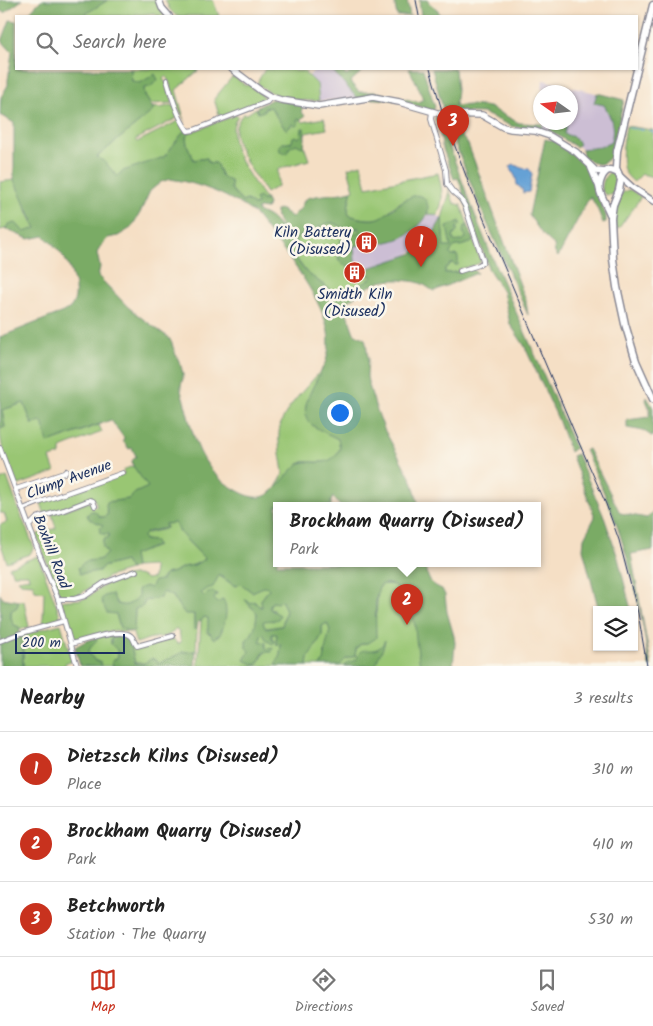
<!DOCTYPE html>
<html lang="en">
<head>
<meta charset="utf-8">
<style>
  :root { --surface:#fff; --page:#f2f2f2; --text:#222; --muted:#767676; --line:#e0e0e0; --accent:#c8321e }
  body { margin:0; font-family:Kalam,sans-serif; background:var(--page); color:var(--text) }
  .controls { position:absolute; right:15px; bottom:15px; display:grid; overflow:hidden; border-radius:0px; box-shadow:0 1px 4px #0004 }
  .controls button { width:45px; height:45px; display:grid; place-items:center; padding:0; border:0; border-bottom:1px solid var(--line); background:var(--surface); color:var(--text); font:25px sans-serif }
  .compass { position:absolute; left:533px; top:85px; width:45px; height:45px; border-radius:50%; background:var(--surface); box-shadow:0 1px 4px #0004; rotate:284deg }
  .scale { position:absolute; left:15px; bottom:12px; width:110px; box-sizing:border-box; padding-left:5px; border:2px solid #1b2f5e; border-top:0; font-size:14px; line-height:18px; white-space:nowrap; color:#1b2f5e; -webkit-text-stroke:4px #fbf7ec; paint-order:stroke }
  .you { position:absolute; left:339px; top:412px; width:18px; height:18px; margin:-12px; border:4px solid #fff; border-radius:50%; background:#1a73e8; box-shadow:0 0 0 8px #1a73e833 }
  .badge { display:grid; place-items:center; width:32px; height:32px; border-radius:50%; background:var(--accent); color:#fff; font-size:16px; font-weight:700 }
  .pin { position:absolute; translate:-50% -41px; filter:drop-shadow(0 1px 2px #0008) }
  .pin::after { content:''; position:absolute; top:26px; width:18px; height:15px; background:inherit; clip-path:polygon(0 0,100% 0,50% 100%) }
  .popup { position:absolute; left:273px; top:502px; width:268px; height:65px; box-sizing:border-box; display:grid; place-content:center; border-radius:0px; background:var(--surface); filter:drop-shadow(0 1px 4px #0005); font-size:16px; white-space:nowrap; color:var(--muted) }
  .popup b { font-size:19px; color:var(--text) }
  .popup::after { content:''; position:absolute; left:50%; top:100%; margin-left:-10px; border:10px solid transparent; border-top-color:var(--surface) }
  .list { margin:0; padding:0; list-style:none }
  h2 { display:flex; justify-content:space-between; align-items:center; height:65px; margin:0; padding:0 20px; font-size:21px }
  h2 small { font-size:16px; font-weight:400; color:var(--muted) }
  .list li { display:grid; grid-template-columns:32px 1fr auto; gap:15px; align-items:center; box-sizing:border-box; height:75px; padding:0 20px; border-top:1px solid var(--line) }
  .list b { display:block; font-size:19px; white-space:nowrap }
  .list p { margin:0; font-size:16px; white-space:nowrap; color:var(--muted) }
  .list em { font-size:16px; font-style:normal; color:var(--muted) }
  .icon { flex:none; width:28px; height:28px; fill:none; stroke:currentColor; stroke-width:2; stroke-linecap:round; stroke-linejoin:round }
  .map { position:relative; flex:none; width:653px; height:666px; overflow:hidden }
  .search { position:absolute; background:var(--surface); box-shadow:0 1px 4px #0004; left:15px; right:15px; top:15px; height:55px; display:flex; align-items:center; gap:12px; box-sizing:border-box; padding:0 18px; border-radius:0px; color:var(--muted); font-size:19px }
  .sheet { height:290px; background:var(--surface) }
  nav { display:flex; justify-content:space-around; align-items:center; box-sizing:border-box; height:70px; border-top:1px solid var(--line); background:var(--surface); font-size:14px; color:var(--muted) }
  nav a { display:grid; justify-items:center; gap:2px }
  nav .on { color:var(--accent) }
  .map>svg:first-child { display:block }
  .industrial { fill:#ccbed4 }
  .green { fill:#99c673; stroke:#5a7a68 }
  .forest { fill:#7aab65; stroke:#4a6d62; fill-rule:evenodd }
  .water { fill:#65a1d5; stroke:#40689a }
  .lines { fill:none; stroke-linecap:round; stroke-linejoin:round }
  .stream { stroke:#65a1d5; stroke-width:1 }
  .minor-casing { stroke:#888792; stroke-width:6 }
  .tertiary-casing { stroke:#888792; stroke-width:8 }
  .secondary-casing { stroke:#888792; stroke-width:8 }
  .primary-casing { stroke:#888792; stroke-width:9 }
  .minor { stroke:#fff; stroke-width:4 }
  .tertiary { stroke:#fff; stroke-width:5 }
  .secondary { stroke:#fff; stroke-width:5.5 }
  .primary { stroke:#fff; stroke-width:6 }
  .rail { stroke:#1b2f5e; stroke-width:1 }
  .labels { text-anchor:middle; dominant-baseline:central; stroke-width:5; stroke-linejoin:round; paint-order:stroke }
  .poi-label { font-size:15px; fill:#1b2f5e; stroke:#fbf7ec; text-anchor:end }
  .street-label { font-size:15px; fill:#1b2f5e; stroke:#fbf7ec }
</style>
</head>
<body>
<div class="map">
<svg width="653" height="666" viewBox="0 0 653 666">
  <rect width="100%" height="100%" fill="#fbf7ec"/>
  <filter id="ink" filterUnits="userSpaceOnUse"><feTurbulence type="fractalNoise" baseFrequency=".02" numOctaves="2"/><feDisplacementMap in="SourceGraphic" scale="10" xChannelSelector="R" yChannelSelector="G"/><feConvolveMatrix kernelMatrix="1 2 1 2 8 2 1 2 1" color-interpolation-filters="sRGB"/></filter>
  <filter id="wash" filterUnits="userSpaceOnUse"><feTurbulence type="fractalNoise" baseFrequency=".0096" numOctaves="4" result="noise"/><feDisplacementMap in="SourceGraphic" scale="20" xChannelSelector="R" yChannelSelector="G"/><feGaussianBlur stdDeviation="1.12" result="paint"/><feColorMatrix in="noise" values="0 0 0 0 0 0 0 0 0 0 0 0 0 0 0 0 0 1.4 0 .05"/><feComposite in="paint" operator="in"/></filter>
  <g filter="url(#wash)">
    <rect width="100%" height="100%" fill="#f5dfc5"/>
    <!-- industrial -->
    <g class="industrial">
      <path d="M315 69H329L333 71 357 98 319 101 317 84 309 76Z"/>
      <path d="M543 80 624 100 613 150 611 156 606 162 601 164 593 163 583 156 582 149 578 146 576 147 573 146 565 140 549 131 543 129 542 123 570 122V92H542Z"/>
      <path d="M429 214H434L442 218 435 231 427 241 406 256 360 271 355 261 354 246 383 243 405 236 414 231Z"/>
    </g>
    <!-- green -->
    <g class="green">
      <path d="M108 0H157L165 15 157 16 154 13 140 15 137 14 133 16H85L86 13Z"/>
      <path d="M165 0H213L219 16H176L170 10Z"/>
      <path d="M128 69H200L176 90 185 122 176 103 169 82 166 76 163 79 166 83 173 103 150 104 145 96 144 88 132 81 131 73Z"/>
      <path d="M265 69H293L295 71H305L306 75 309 76 317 84 319 101C299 101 273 98 258 84V81Z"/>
      <path d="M232 77 234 78 235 77 246 86 248 84 263 96 264 100 220 118 214 99Z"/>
      <path d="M172 105 173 107H175L179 117 135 140 137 142 180 120 185 130 164 157 117 177 105 163 97 157 154 110 152 107 160 108Z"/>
      <path d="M271 107C273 112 283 127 287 130L297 119 301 120 303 122 324 118 327 129 305 133 304 146 309 160 278 169V186L266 193C256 177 236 150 235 132 235 126 239 119 243 114H247L256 108 258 112 263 108Z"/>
      <path d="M236 115 238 116C220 140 252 179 266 200 261 201 259 204 254 205L247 200 242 202 222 177 216 163H208L207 158 194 160 187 145 186 137 189 133Z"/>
      <path d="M626 126 653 130V177L642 174 634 182C629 178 624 173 623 166 621 155 624 137 626 126Z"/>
      <path d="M361 164 367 187 438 173C442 189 445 200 437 216L431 214 428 215V212L423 197C411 195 399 202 390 210 387 213 385 216 381 218 371 221 358 218 349 215 346 208 351 199 351 191L354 190 348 168Z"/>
      <path d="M610 172 614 173 619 179 618 185 614 194C608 196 605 195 602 191 602 183 604 176 610 172Z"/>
      <path d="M14 180C22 196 28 217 38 231L29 239 5 229 0 230V182Z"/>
      <path d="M449 189 454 203 461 205 481 262 475 265 459 269V272L445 273 442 218 449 195Z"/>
      <path d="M628 190H631L641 197 619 228H615C615 215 613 195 628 190Z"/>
      <path d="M329 223H333L346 229H360V232L352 233 341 240 338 259C342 267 349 267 358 266L361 273 374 276 365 283 339 291 333 292 306 272 296 258 298 255C296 250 292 236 301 235 304 234 307 236 310 236L317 228Z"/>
      <path d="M324 366 311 391 307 403 312 425 338 439 340 448C332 467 319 461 302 462L275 489 282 477 283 472C281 459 278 445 279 433 280 409 311 385 324 366Z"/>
      <path d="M24 403 32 424 42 422 53 441 99 425 102 432 63 447 61 450V453L59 454 60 455 50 458 55 472 16 486C9 469 0 447 0 429L5 427 2 410Z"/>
      <path d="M133 466 149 487 135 493 129 499 107 502 106 506 108 514 104 517H100L109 534V538L102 547 107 553C101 560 97 561 88 561L102 567 125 561 130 570 110 576 78 595 60 596 36 535 56 528 52 514 89 502H91L93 507 97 506 94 498 45 515 41 503 124 474 123 470Z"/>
      <path d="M7 477 18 508 34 547 30 554 7 562 0 542V525L7 522 4 513H0V480Z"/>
      <path d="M176 523 181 534 205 559 194 565 183 567 174 572 166 574 161 580 134 602 124 606 117 604 116 614 120 628 130 632H121L116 630 76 639 70 627 61 601C69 599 77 601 85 598 92 595 98 589 105 585 115 580 136 569 146 579L153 578 154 568 152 566 135 567 132 555 157 546 154 541 144 540 142 536C150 530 159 532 166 528L165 524Z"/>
      <path d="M38 556 60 615 59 619 44 624 43 619 44 592 35 590 33 584 21 583 18 580 29 578 28 574H13L9 567Z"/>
      <path d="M218 575 235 586 241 584 252 592 265 585 269 589 261 600 263 607 250 603 246 599 249 605 257 613 256 623 261 659 266 649 260 641 261 636 263 634 272 639V633H277L276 641 278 645 281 644 280 655 275 666H198L201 621 204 617 208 618 215 636H219C225 624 226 620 220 608 219 605 218 603 215 601 211 597 205 598 201 594Z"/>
      <path d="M383 584 395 585 424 610 443 666H339L346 659 355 656 356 649 359 645 370 642 376 616 378 590 379 587Z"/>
      <path d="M163 592 173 596 178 605 194 614V629H197L196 651 183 652 160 663H135L129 639 134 647C146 649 160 641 173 639L178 644 181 642 179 632 176 628C169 638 164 636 153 638 148 638 142 642 136 643L132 631 134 630 135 609 145 601 160 598Z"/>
      <path d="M281 600 286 610 282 626C276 626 271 628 265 628L263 622C266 619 269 620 273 621L274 610 270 609V605L272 602Z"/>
      <path d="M19 601H24L29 627 19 630V627L14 625 11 618V610L17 607Z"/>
      <path d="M327 623 330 630 326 655 324 661 319 666H307L308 658 322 635V626Z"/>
      <path d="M61 624 71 658 73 661 65 663V666H23V649L21 637 38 630Z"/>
      <path d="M103 636H111V644L117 650 118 657 112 661 113 666H102L100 661H95L88 652 95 638Z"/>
    </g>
    <!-- forest -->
    <g class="forest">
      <path d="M0 0H22L4 13 0 10Z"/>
      <path d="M41 0H108L87 13 85 16H26Z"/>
      <path d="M394 0H407L410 16H397Z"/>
      <path d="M419 0H428L429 3 438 10 440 16H421Z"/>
      <path d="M10 20 16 21V69H128L131 70 132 81 140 83 155 74 158 80 150 87 144 88 145 96 154 110 97 157 105 162 117 176 123 171 164 157 185 130 187 133H189L186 137 187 145 194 160 207 158 209 163H216L222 177 231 181V189L242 202 247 200 254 205 257 204 255 199 259 197 262 200H266L268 204 266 209 258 208 257 211C271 216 276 222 284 234L276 216V211L279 209 285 212 292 217 300 209 305 199C317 194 337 195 351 191 351 199 346 208 349 215 357 218 370 221 379 218 389 215 414 185 425 199 430 206 428 214 424 220 404 244 382 243 354 246L355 261 358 266C334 269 337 255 342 237L346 235 360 232V229L359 228 346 229 333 223H329L317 228 310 236 301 235 297 238 295 243 298 254 296 259 306 272 333 292 339 291 365 283 373 276 363 274 360 271 411 254 432 236 442 218 444 247H451L447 227 460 221V225L457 227V232L453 236 454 241C459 242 462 241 466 237L463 232 464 227 468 225 473 240 471 243 460 246H456L452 249 450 254 452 256 457 255 458 258V265H455L453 263 450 264 449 266 445 268V273L459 272 472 268 477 273 434 291C429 289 426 285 420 283 415 281 407 281 401 280 374 279 364 289 344 305L354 333 365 339 366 343 368 359 367 376 368 382 375 405 384 429 412 481 419 506H340L333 497 331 501V506H277V564H425C428 578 428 583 442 589L445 595 447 612 454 636 455 643 453 666H420L416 639 415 625 410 613 400 599 397 587C392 584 382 581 379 588 374 598 376 626 376 638L370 642 359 645 356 649 355 656 346 659 339 666H319L324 661 325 655 324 654 330 630 327 623 322 626V635L308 658 307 666H275L280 655 281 644 277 645 276 641 277 634H272V639L275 642 273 644 267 641 263 634 261 636 260 641 266 643V649L273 648 272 652H264L257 665 253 664 244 660 249 652 246 647V640C255 633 256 623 257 613L245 600 246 599 250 603 254 601 260 607H262L261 600 269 589 266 586 252 592 241 584 235 586 219 575 213 587 206 589 201 593 204 596 206 594 212 591 217 594 214 599 218 603 223 599C229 610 225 625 219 636H216L214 639 212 637 211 634 208 633V618L204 617 201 621 198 622 197 629 194 630V614H185L178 605 173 596 163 592 160 598 145 601 143 606 135 609 134 631 130 632 120 628 116 614 107 613 101 600 104 596 112 594 117 604C127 607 131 604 138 597V589L145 586 150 588 154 581 161 580 166 574 174 572 183 567 194 565 205 559 181 534 175 523 165 524 166 528 147 532 143 536 144 540 155 541 157 546 133 555 135 567 130 570 125 561 102 567 99 571 80 574 78 568C81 565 84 561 88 561 98 559 100 562 107 553 103 548 101 545 104 539L109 537V534H101L100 528 103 525 89 519 87 515 91 511H95L100 517H104L108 514 106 506 107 502 129 499 135 493 148 487 133 466 132 461 136 456 132 448 129 449 123 441 124 438 111 420 48 443 42 422 32 424 24 403 2 410 5 427 0 429V337L63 312C65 310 68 310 70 308 82 295 71 268 63 256 58 249 51 242 44 236L29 239 5 229 9 224 16 223 24 232 36 228 14 180V123L0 115 1 97 8 85V80L12 52 2 41ZM170 179C200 183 230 196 254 213 279 246 313 283 326 323 329 333 330 346 327 357 323 375 297 403 308 421 313 428 330 435 338 439L340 448C334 461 326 463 312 462 309 462 305 461 301 463 298 464 295 467 292 470 271 493 265 508 233 488 224 483 216 476 210 468 194 448 190 421 183 397 182 393 181 393 181 389 180 384 184 380 183 375 182 368 180 363 177 357 173 350 173 342 168 337L143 319 128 307 98 276 100 267 97 253 100 247 108 238 118 236 131 228 140 213 150 191 161 182ZM281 600 286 610 282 626 271 628H265L263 622 264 621C269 620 273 621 278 619L280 615 270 609V605L272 602 278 603Z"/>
      <path d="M329 69H342L346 76 356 69H365L350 82 359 92H375L419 102 423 99 417 84 409 69H423L435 107 433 111 399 100 357 98 333 71Z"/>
      <path d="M432 69H455L457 90 455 106 470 105 489 107 519 123 542 124 543 129 521 128 511 126 483 113 444 112Z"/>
      <path d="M597 93 624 100 611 156C601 169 594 164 583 156L582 149C595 147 598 149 611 142 615 127 611 117 604 105L594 103Z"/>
      <path d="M272 99 304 105 301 111 305 116 301 120 297 119 298 125 295 126 292 124 287 130C283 127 273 112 271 107L264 108V111L258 113 256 108Z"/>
      <path d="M438 116C456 165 474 214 494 262 521 324 549 385 575 448L570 452 558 419 524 345 510 324 503 292 488 268 487 263 466 205 461 196 463 192 458 178 454 179 442 146 440 130 435 118Z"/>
      <path d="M559 123H567L564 134 574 137 579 144 576 147 549 130Z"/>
      <path d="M460 125 461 136 468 144 526 301 528 315 481 209 451 133 457 132V126Z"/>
      <path d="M302 128H304L305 139 304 146 302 147 296 144 289 148V151L287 153H284L280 151 279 147 282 143H287L292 142 293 137 296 136 299 138 301 135Z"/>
      <path d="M545 139 558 142 584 163 589 172 594 188 606 215V222L603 223 597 208 590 196 558 257 555 253 554 245 542 234 529 215Z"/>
      <path d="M647 397 653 408V437L644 431 627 428V420L649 417 650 410 646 400Z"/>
      <path d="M588 449 620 513 647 518 653 512V550L631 554 651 666H649C643 616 631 565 614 517 605 494 595 472 585 450Z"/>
      <path d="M577 454 604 517 618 558 631 610H603L599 608 597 603 583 549 584 538 595 517 572 456Z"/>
      <path d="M0 594 2 598 19 601 17 607 11 611V618L14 625 19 627 23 649V666H0V623L1 610 0 609Z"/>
      <path d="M111 636H127L129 639 135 663 143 664 152 658 160 663 183 652 196 651 195 666H113L112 661 118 657 117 650 111 644Z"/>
      <path d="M95 638 97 640 92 645 88 652 95 661H100L102 666H80L75 647 84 642Z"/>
      <path d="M385 640C384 650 377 656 376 666H344L346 663 356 660C357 658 358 655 360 652 365 647 378 656 385 640Z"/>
    </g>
    <!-- water -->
    <path class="water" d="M513 164 521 168 529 169 532 174 529 192 523 193 522 189 517 185 516 178 510 167Z"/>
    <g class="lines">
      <!-- stream -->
      <g class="stream">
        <path d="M628 128 644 130"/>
        <path d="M648 130 653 132"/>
      </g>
    </g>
  </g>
  <g filter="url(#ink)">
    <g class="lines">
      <defs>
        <g id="minor">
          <path d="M167 80C172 97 177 116 188 131L194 130 267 102 271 97"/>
          <path d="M432 112 431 119 446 170 447 184 453 192 461 199 465 206 483 260V262L479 265 460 271"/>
          <path d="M0 448 39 553 58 599 77 666"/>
          <path d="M16 489 64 473 66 471"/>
          <path d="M23 509 38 503 123 473"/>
          <path d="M29 526 37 518 64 510 90 500 93 501 95 506"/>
          <path d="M58 599H74L85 596 104 583 136 571"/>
          <path d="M0 641 18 634 64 621"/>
          <path d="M71 644C83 641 121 627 131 636 134 638 134 643 137 646L173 636"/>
        </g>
        <path id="tertiary" d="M620 176 632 187 653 201"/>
        <g id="secondary">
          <path d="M159 0 162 8 169 16"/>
          <path d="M232 69 261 91 271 97 281 100 319 106 373 97 399 102 441 114 482 115 503 127 511 129 535 131 550 136 576 152 596 171 605 172"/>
          <path d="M591 168 599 187"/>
        </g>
        <g id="primary">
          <path d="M653 5 617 151 616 168 621 180 619 190 613 205 611 218 613 259 617 287 625 324 636 361 653 399"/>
          <path d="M610 214C607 206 602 199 600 191 598 185 602 171 610 170 612 170 616 172 618 173"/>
        </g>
      </defs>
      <!-- minor casing -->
      <use href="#minor" class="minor-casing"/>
      <!-- tertiary casing -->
      <use href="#tertiary" class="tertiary-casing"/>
      <!-- secondary casing -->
      <use href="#secondary" class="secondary-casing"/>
      <!-- primary casing -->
      <use href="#primary" class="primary-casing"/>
      <!-- minor -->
      <use href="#minor" class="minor"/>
      <!-- tertiary -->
      <use href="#tertiary" class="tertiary"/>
      <!-- secondary -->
      <use href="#secondary" class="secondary"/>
      <!-- primary -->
      <use href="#primary" class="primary"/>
      <!-- rail -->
      <g class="rail">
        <path d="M416 0 419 16"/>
        <path d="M430 69 443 114 469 184 576 436 606 504 619 540 638 613 647 666"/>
      </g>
    </g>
  </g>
  <!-- icons -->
  <defs>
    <symbol id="building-disc" viewBox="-11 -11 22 22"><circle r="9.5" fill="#c8321e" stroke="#fbf7ec"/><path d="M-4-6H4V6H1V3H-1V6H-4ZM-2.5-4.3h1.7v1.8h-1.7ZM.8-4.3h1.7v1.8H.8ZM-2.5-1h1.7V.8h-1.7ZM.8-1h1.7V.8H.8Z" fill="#fff"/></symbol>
  </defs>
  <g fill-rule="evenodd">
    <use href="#building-disc" x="354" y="230" width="25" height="25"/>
    <use href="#building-disc" x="342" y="260" width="25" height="25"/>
  </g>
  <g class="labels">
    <!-- poi labels -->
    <g class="poi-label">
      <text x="351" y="233">Kiln Battery<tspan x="351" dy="17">(Disused)</tspan></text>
      <text x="355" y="295" text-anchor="middle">Smidth Kiln<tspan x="355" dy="17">(Disused)</tspan></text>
    </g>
    <!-- street labels -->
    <g class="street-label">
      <text transform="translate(69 480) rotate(-20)">Clump Avenue</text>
      <text transform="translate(51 552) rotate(69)">Boxhill Road</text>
    </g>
  </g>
</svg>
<div class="controls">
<button><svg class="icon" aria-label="layers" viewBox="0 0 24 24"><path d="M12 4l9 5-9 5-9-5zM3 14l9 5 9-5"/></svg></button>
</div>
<svg class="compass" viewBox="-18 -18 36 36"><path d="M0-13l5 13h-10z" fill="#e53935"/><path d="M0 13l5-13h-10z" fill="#767676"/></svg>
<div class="scale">200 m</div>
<div class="you"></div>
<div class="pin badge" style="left:421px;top:267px">1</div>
<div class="pin badge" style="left:407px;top:625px">2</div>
<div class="popup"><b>Brockham Quarry (Disused)</b>Park</div>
<div class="pin badge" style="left:453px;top:146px">3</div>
<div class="search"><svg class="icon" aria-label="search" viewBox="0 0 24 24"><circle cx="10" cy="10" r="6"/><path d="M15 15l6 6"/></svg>Search here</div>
</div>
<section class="sheet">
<h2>Nearby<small>3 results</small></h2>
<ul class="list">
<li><span class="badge">1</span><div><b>Dietzsch Kilns (Disused)</b><p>Place</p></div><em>310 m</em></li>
<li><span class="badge">2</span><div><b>Brockham Quarry (Disused)</b><p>Park</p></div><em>410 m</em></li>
<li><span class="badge">3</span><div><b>Betchworth</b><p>Station · The Quarry</p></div><em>530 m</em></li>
</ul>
</section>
<nav>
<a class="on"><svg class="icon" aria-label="map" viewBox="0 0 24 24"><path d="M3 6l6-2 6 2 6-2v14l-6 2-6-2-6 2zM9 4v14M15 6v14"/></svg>Map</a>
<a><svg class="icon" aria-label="directions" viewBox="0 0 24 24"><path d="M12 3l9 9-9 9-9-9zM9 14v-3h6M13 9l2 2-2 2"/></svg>Directions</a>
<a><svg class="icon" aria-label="saved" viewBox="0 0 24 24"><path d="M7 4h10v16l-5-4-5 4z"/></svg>Saved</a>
</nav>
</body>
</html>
